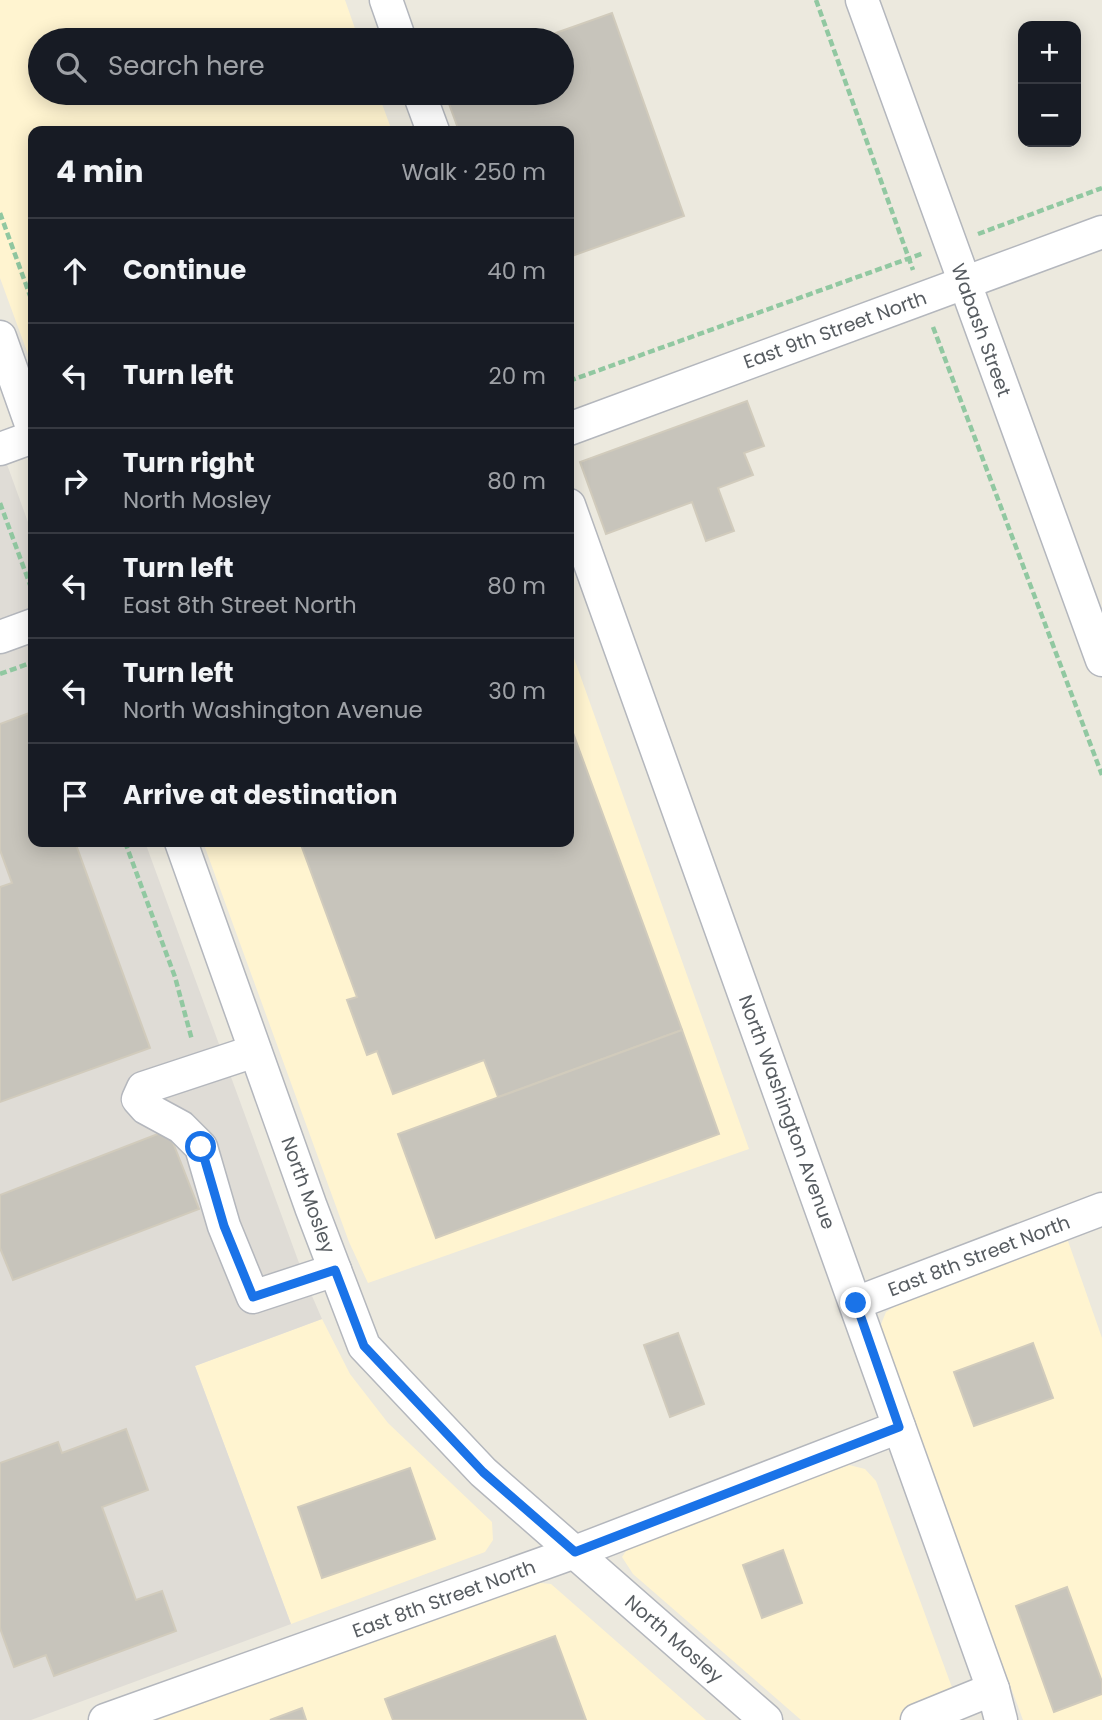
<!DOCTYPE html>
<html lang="en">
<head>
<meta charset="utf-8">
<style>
  :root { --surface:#171b24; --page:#242831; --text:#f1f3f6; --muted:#9ea1a6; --line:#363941 }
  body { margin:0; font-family:Poppins,sans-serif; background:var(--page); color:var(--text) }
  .controls { position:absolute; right:21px; top:21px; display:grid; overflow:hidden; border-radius:14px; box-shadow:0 4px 18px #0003 }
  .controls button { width:63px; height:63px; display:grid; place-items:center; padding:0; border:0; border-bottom:2px solid var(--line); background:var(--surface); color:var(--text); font:35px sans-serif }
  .stop { position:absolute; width:21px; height:21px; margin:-16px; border:5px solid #1a73e8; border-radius:50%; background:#fff }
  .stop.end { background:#1a73e8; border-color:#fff; box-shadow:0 2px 7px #0008 }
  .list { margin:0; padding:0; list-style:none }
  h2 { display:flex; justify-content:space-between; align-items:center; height:91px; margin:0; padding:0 28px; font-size:30px }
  h2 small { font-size:23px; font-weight:400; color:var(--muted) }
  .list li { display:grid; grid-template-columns:46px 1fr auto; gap:21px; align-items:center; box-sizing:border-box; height:105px; padding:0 28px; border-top:2px solid var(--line) }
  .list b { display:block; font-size:26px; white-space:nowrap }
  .list p { margin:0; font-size:23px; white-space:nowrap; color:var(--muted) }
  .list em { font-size:23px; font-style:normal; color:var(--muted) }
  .icon { flex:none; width:38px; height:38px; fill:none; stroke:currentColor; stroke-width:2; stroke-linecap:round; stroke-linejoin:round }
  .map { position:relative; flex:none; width:1102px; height:1720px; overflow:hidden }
  .search { position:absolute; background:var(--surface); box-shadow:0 4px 18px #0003; left:28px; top:28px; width:546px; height:77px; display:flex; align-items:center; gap:18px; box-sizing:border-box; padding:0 24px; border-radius:38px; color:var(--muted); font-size:26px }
  .panel { position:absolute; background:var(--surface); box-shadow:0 4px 18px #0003; left:28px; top:126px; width:546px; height:721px; border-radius:14px }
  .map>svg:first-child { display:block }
  .commercial { fill:#fff4d0 }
  .industrial { fill:#dfdcd6 }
  .building { fill:#c7c4bb; stroke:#d1cbbc; stroke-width:2 }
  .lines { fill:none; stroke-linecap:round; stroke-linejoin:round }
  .minor-casing { stroke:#b4b7bd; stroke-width:35 }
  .path { stroke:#91c8a1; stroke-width:4.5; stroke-dasharray:7 3.5; stroke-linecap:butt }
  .minor { stroke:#fff; stroke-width:32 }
  .route { stroke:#1a73e8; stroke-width:9 }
  .labels { text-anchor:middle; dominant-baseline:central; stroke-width:6; stroke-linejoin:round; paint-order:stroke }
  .street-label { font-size:19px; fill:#575c61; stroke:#fff }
</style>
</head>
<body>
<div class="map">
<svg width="1102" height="1720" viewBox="0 0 1102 1720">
  <rect width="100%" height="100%" fill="#ece9de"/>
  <!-- commercial -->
  <g class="commercial">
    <path d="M0 0H345L359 40H40V93H378L392 131H33V368L0 278Z"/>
    <path d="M569 644 749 1149 368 1283 349 1242 203 842H569Z"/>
    <path d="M1068 1241 1102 1338V1720H1023L879 1329 886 1312 903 1301Z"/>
    <path d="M322 1319 350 1374 388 1423 492 1522 493 1540 485 1552 291 1624 195 1366Z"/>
    <path d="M849 1465 865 1469 876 1481 964 1720H801L633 1574 622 1557 630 1545Z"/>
    <path d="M532 1582 551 1584 706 1720H145Z"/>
  </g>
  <!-- industrial -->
  <path class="industrial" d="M0 445 33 536V842H145L306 1282 322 1319 195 1366 291 1624 31 1720H0Z"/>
  <!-- building -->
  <g class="building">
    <path d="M612 13 684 216 569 257V131H459L445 93H562V40H536Z"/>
    <path d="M747 401 764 446 744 453 753 475 718 488 734 531 706 541 692 502 606 534 580 462Z"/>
    <path d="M29 713 33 725V842H75L150 1048 0 1102V887L12 883 0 850V724Z"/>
    <path d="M569 722 682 1030 498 1097 484 1060 393 1094 377 1051 367 1055 347 1000 357 997 300 842H569Z"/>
    <path d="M682 1030 719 1134 436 1238 398 1134Z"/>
    <path d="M168 1130 199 1209 13 1280 0 1248V1195Z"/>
    <path d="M678 1333 704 1404 670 1417 644 1345Z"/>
    <path d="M1033 1343 1053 1398 974 1426 954 1372Z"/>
    <path d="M126 1429 148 1490 102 1507 136 1600 162 1591 176 1631 54 1676 46 1655 14 1667 0 1628V1463L58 1442 62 1453Z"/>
    <path d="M410 1468 435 1539 322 1578 298 1507Z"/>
    <path d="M783 1550 802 1603 762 1618 743 1565Z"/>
    <path d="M1067 1587 1102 1682V1694L1054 1712 1016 1606Z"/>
    <path d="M555 1636 586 1720H393L385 1699Z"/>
    <path d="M302 1708 306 1720H270Z"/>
  </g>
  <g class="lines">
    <defs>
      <g id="minor">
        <path d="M386 0 400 40"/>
        <path d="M862 0 1102 660"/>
        <path d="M419 93 433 131"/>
        <path d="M0 337 33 430"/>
        <path d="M569 429 1102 232"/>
        <path d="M0 449 33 437"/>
        <path d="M569 505 993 1689 1001 1720"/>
        <path d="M0 637 33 625"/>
        <path d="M181 842 311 1207 364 1346 483 1472 766 1720"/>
        <path d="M255 1051 143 1088 138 1099 146 1108 181 1127 201 1147 224 1226 253 1297 335 1270"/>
        <path d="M856 1303 1102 1209"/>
        <path d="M105 1720 575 1552 899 1427"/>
        <path d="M917 1720 993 1689"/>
      </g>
    </defs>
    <!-- minor casing -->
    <use href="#minor" class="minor-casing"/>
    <!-- path -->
    <g class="path">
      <path d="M816 0 913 270"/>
      <path d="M0 213 33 304"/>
      <path d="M978 234 1102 188"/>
      <path d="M933 327 1102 775"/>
      <path d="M569 381 924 253"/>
      <path d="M0 503 33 593"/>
      <path d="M0 674 33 662"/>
      <path d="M125 842 175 977 192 1040"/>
    </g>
    <!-- minor -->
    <use href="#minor" class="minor"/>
  </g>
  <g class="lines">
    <!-- route -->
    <path class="route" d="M201 1147 224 1226 253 1297 335 1270 364 1346 483 1472 575 1552 899 1427 856 1303"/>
  </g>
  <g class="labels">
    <!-- street labels -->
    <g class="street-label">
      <text transform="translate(835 330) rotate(-20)">East 9th Street North</text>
      <text transform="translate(981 330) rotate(70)">Wabash Street</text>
      <text transform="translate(787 1112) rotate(70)">North Washington Avenue</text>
      <text transform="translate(308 1195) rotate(70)">North Mosley</text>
      <text transform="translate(979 1256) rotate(-21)">East 8th Street North</text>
      <text transform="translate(444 1599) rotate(-20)">East 8th Street North</text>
      <text transform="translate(674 1639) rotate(41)">North Mosley</text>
    </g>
  </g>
</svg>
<div class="controls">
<button>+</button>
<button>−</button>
</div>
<div class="stop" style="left:201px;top:1147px"></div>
<div class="stop end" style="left:856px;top:1303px"></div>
<div class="search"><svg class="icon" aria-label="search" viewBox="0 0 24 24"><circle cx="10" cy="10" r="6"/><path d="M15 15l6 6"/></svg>Search here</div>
<section class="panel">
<h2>4 min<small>Walk · 250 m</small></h2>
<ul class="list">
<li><svg class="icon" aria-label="ahead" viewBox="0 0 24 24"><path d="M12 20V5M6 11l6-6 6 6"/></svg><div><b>Continue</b></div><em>40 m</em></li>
<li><svg class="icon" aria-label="left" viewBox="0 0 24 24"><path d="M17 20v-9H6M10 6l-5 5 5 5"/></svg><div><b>Turn left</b></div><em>20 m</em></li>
<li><svg class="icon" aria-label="right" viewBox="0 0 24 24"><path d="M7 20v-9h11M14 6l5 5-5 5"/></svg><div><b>Turn right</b><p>North Mosley</p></div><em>80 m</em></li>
<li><svg class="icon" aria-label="left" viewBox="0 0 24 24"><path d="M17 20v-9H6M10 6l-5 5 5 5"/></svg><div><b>Turn left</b><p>East 8th Street North</p></div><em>80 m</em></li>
<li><svg class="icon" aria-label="left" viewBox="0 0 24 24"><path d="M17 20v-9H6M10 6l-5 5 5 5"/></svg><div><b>Turn left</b><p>North Washington Avenue</p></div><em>30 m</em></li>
<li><svg class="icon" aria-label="arrive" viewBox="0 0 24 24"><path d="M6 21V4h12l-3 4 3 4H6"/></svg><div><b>Arrive at destination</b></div></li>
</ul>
</section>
</div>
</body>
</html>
